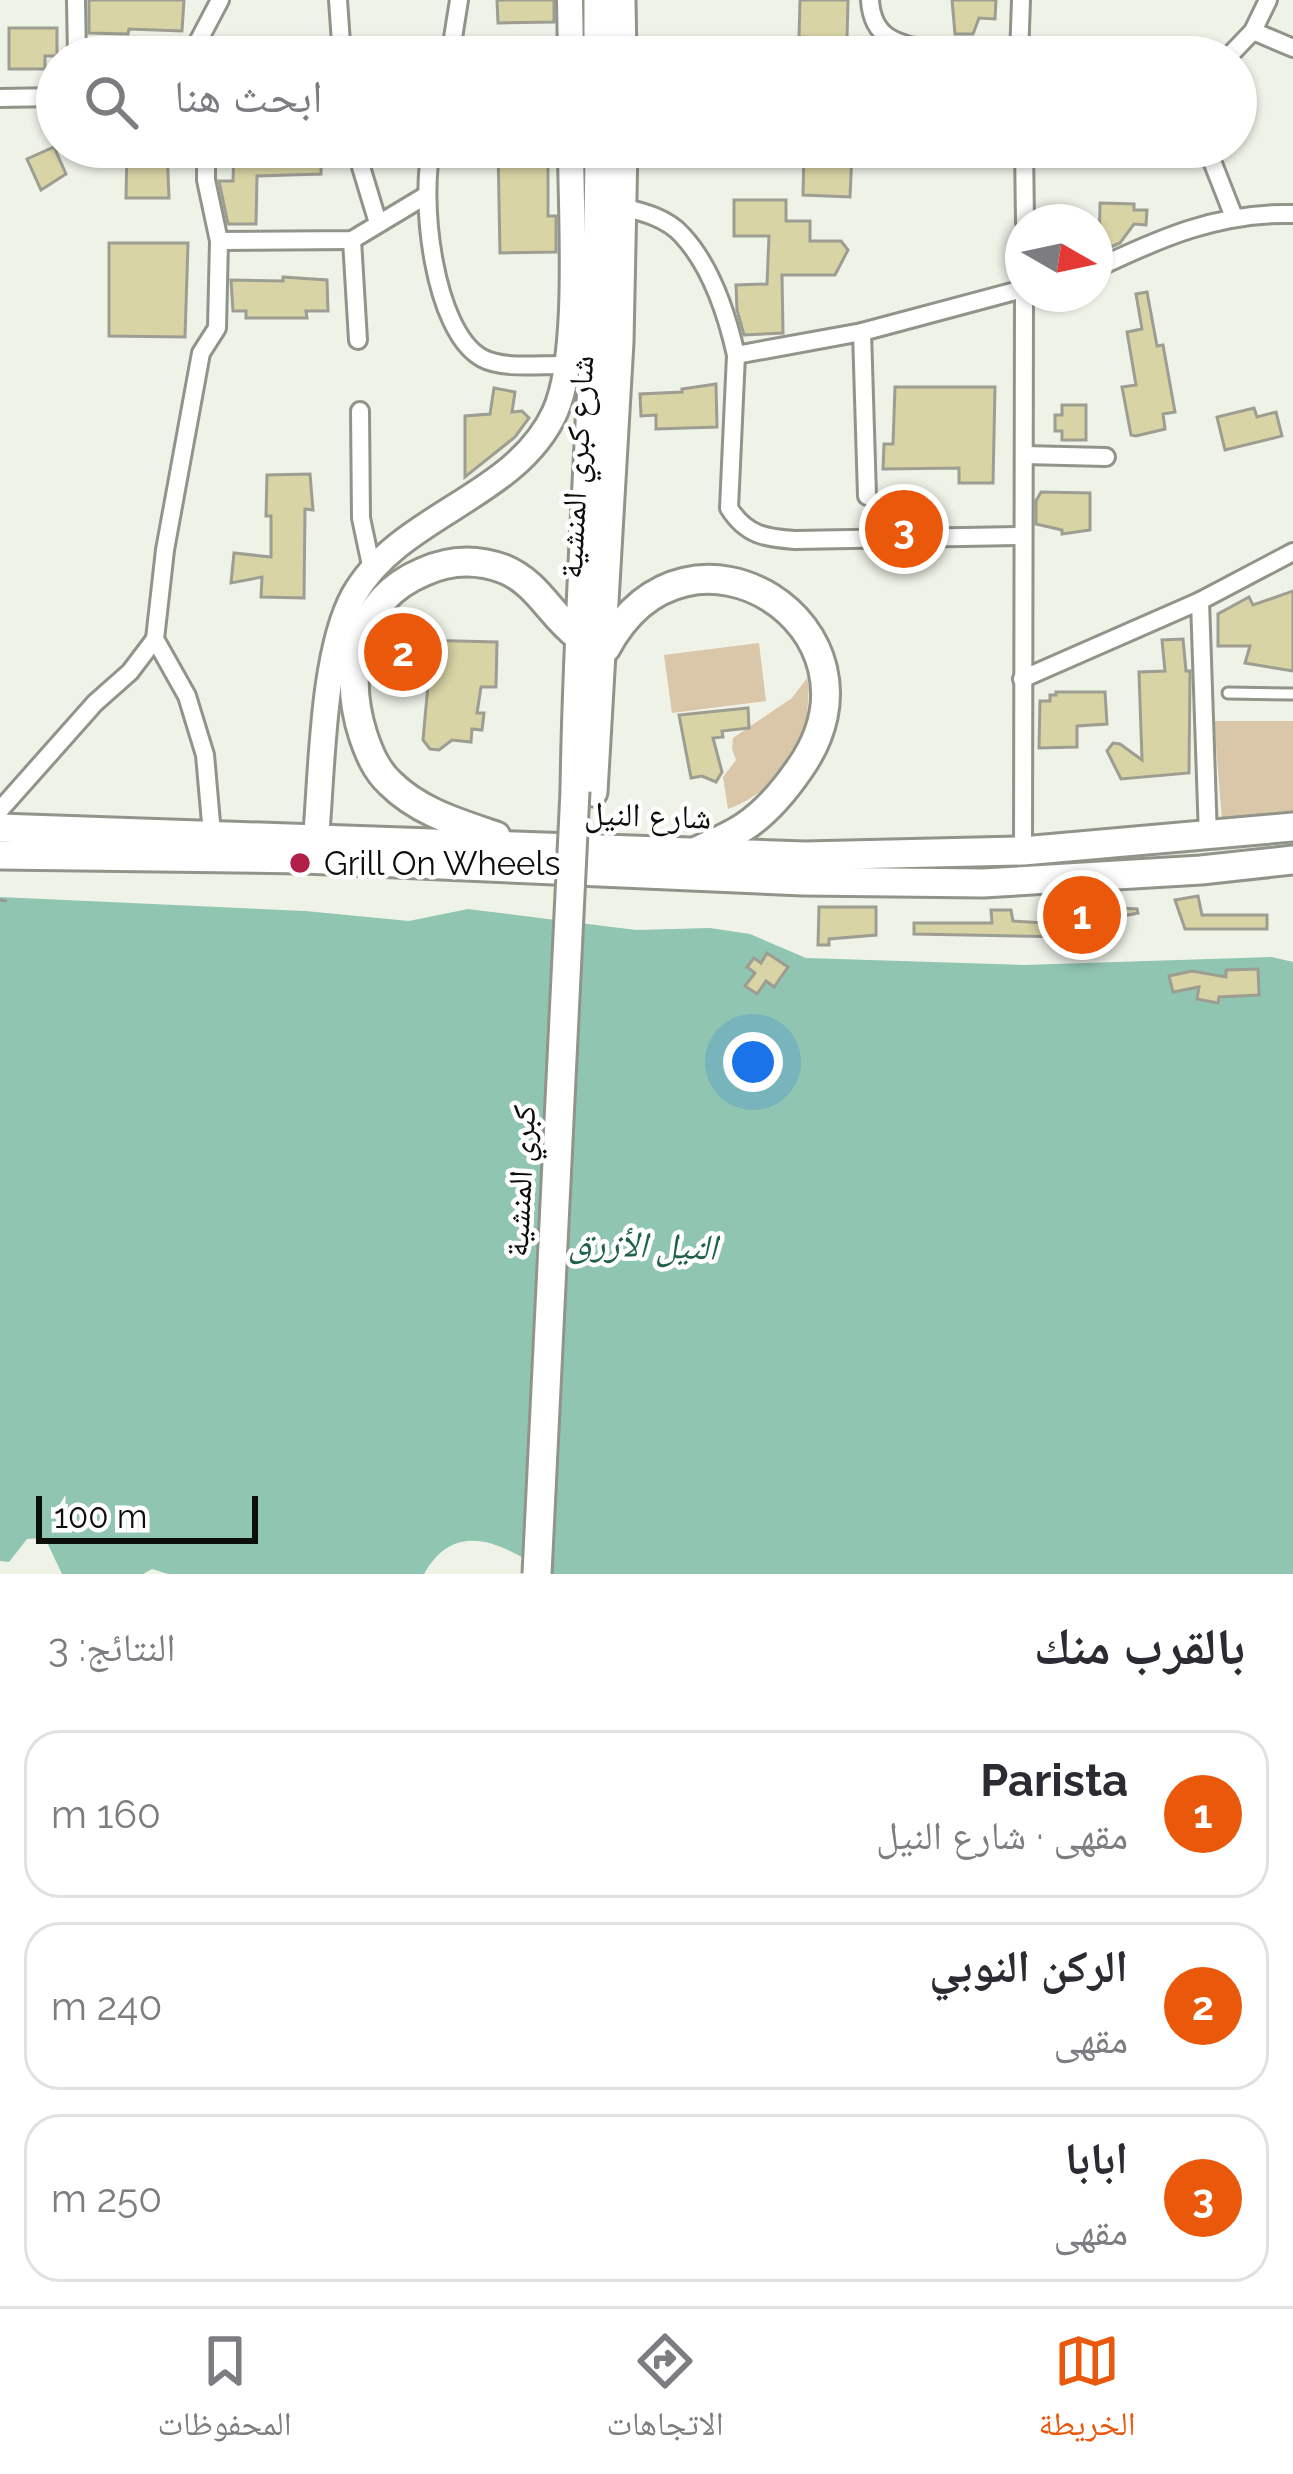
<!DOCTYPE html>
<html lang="ar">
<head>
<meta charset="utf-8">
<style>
  :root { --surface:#fff; --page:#f2f2f3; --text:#2b2b33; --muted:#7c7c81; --line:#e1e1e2; --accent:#ea580c }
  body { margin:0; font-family:Raleway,"Noto Naskh Arabic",sans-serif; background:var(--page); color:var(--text); direction:rtl }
  .compass { position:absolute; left:1005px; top:204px; width:108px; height:108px; border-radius:50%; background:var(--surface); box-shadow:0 3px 9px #0004; rotate:99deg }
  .scale { position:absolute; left:36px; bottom:30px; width:222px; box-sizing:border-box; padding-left:12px; border:6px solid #0c0e0a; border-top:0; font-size:33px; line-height:42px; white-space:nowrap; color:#0c0e0a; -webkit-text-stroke:9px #fff; paint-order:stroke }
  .you { position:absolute; left:753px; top:1062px; width:42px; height:42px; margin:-30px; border:9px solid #fff; border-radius:50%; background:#1a73e8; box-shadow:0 0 0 18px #1a73e833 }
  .badge { display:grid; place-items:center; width:78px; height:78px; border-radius:50%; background:var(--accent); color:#fff; font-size:39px; font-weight:700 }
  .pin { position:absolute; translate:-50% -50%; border:6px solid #fff; box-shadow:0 3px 12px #0006 }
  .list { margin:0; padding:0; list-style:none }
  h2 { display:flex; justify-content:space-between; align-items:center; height:156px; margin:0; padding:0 48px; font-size:51px }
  h2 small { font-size:39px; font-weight:400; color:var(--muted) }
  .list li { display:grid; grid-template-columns:78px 1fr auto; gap:36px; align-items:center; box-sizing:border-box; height:168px; margin:0 24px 24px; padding:0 24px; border:3px solid var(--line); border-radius:36px }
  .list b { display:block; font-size:45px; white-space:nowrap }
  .list p { margin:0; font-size:39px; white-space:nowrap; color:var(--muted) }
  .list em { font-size:39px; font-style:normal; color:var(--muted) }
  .icon { flex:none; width:66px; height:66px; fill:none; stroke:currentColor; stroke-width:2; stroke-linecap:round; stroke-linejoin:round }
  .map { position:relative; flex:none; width:1293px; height:1574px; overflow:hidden; direction:ltr }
  .search { position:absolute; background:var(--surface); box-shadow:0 3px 9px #0004; left:36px; right:36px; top:36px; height:132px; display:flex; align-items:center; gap:30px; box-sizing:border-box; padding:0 42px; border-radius:66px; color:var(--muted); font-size:45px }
  .sheet { height:732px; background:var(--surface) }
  nav { display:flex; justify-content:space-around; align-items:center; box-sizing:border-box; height:168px; border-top:3px solid var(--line); background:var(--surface); font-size:33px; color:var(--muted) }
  nav a { display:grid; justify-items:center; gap:6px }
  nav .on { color:var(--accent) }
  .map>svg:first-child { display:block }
  .green { fill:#dac6a8 }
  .water { fill:#90c5b2 }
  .building { fill:#d9d4a5; stroke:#9e9d92; stroke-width:3 }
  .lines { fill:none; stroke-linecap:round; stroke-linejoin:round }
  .lane-casing { stroke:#909489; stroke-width:15 }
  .street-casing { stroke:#909489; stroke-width:22 }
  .secondary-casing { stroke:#909489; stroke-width:30 }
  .primary-casing { stroke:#909489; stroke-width:33 }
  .path { stroke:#969991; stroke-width:3; stroke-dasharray:9 6; stroke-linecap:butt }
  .lane { stroke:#fff; stroke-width:9 }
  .street { stroke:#fff; stroke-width:16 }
  .secondary { stroke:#fff; stroke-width:24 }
  .primary { stroke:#fff; stroke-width:27 }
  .primary-bridge-casing { stroke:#909489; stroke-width:33; stroke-linecap:butt }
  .primary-bridge { stroke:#fff; stroke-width:27 }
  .poi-dot { fill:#b22049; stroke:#fff; stroke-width:4.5 }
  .labels { text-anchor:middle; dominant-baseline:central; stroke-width:9; stroke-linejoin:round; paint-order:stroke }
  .street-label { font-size:33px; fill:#0c0e0a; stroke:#fff }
  .poi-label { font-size:33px; fill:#0c0e0a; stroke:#fff; text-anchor:start }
  .water-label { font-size:36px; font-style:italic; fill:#20614e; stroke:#fff }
</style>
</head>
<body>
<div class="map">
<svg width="1293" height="1574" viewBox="0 0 1293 1574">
  <rect width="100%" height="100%" fill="#eef2e7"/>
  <!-- green -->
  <g class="green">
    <path d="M759 643 766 701 672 713 664 655Z"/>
    <path d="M807 678C812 697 803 711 810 731 789 764 767 795 728 809L723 777 736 760 732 749 733 738 792 698Z"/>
    <path d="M1214 721H1293V811L1222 820Z"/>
  </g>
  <!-- water -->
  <path class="water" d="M0 897 305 911 409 921 468 909 636 930 710 928 750 934 806 958 1024 965 1272 957 1293 962V1574H549C508 1547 457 1515 424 1574H168L152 1569 143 1574H62L45 1538 27 1539 9 1562 0 1561Z"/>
  <!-- building -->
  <g class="building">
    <path d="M89 0H184L182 31 129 29 128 34 89 33Z"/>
    <path d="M497 0H554V22L498 23Z"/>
    <path d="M800 0H848L847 39 799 37Z"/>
    <path d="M952 0H996L995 19 979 18 973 34H955Z"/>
    <path d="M9 28H57V56H45V69H9Z"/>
    <path d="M54 147 66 174 41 190 27 159Z"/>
    <path d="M127 147H167L169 198H126Z"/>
    <path d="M234 147H326V155L321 161V174L257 176 256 224H228L219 181H233Z"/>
    <path d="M498 147H555V164L548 165V216H556V252L500 253Z"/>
    <path d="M804 152 852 153 850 197 803 195Z"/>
    <path d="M734 200H786V221H810V241H841L848 250 835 275H782L783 333 744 335 737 310 736 285 767 284 769 236H734Z"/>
    <path d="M1100 203 1134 204V210H1147L1146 225 1134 224 1120 243 1099 252Z"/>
    <path d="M109 243H188L185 337 109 336Z"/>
    <path d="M283 277 327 280 328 311H306L307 318H246V311H233L231 280 283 281Z"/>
    <path d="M1147 292 1157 346 1163 345 1175 412 1163 414 1165 429 1136 436 1131 435 1122 387 1136 385 1127 332 1142 329 1136 294Z"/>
    <path d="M716 384 717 427 656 429V415L641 416 640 394 682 392V389Z"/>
    <path d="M895 387H995L993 483H959V468L883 469 884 444H893Z"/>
    <path d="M494 388 515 392 512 412 522 411 529 418 515 437 465 477V416L490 414Z"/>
    <path d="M1062 405H1086V440H1062V431H1055V415H1062Z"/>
    <path d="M1254 408 1257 417 1276 412 1282 436 1225 450 1217 417Z"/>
    <path d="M310 474 313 510 305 509 304 598 261 597 262 577 231 583 234 553 271 557V516H266L267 475Z"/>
    <path d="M1041 492 1090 493V530L1062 534V530L1036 524V501Z"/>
    <path d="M1293 591V671L1245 663 1250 646H1218V614L1249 597 1253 605Z"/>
    <path d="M1183 639 1186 671H1190L1189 773 1121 779 1107 751 1113 743 1120 744 1142 760 1139 672 1165 671 1162 640Z"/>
    <path d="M416 640 497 642 496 687H481L477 713H484L482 730 472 729 471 742 452 740 439 750 430 749 423 740 428 685H414Z"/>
    <path d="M1056 692H1105L1107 724 1077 726V747L1039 748 1040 701H1050V695H1056Z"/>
    <path d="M748 708 749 728 722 731 723 737 713 738 722 772 716 782 702 776 691 778 679 715Z"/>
    <path d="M1198 896 1202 915H1267V929H1185L1175 900Z"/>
    <path d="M1098 904 1099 907 1137 909 1138 913 1098 921 1100 931 1069 937 914 934V923H992L991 910H1011L1013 921 1078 925 1076 907Z"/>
    <path d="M819 907H876V935L829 939V945H818Z"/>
    <path d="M767 953 788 967 774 987 766 981 757 994 745 986 755 973 747 967 754 958 761 963Z"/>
    <path d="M1258 969 1259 995 1219 997 1218 1003 1197 999 1199 987 1173 992 1169 976 1192 971 1226 977V970Z"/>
  </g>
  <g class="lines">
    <defs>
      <path id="lane" d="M1228 693 1293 694"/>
      <g id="street">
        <path d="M76 0 77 57"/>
        <path d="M338 0 342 57"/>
        <path d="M870 0C873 54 922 43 959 57"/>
        <path d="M1253 31 1293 48"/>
        <path d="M190 57 220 0"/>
        <path d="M450 57 459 0"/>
        <path d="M1019 57 1021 0"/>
        <path d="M1228 57 1253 31 1268 0"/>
        <path d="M0 98 57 97"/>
        <path d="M206 147V180L219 241 217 328 201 353 165 550 155 639 187 696 205 755 212 834"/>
        <path d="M355 147 378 223"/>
        <path d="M432 147C419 197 433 331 482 358 504 370 542 364 567 365"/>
        <path d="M1024 147 1025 222"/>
        <path d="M1210 147 1212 161 1234 217"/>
        <path d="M622 207C643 212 667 218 682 235 711 266 727 315 736 355L862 332 1023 289"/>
        <path d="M352 240 358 340"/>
        <path d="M219 241 352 240 425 196"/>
        <path d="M1095 269C1160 238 1219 212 1293 214"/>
        <path d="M862 332 867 496"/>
        <path d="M736 355 729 508C746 535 765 538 795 540L1023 536"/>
        <path d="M360 411 361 518 372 570"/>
        <path d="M1024 455 1106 457"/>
        <path d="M1200 601 1208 837"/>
        <path d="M1022 679 1200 601 1293 552"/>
        <path d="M0 810 95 703 130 672 155 639"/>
        <path d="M1023 851 1024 294"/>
      </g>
      <g id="secondary">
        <path d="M570 0 571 57"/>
        <path d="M316 838C322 770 322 654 354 595 400 514 516 498 555 412 581 354 571 214 571 147"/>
      </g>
      <g id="primary">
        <path d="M598 0V57"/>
        <path d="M621 0 622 57"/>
        <path d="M606 648C688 494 898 628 800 768 785 790 767 812 744 827 729 837 711 844 695 852"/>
        <path d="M575 790C578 576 598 362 599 147"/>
        <path d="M593 792 619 342 623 147"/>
        <path d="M0 828 805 856 1023 851 1293 827"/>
        <path d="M496 836C458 823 419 812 390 783 376 770 369 753 363 735 343 672 356 600 423 572 449 560 477 559 504 569 538 583 550 615 578 636"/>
        <path d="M0 855 304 859 803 881 983 883 1201 870 1293 860"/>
      </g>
    </defs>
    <!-- lane casing -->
    <use href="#lane" class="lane-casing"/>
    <!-- street casing -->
    <use href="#street" class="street-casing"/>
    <!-- secondary casing -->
    <use href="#secondary" class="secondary-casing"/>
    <!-- primary casing -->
    <use href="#primary" class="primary-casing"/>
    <!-- path -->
    <path class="path" d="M0 900 7 901"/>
    <!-- lane -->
    <use href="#lane" class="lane"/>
    <!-- street -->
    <use href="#street" class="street"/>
    <!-- secondary -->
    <use href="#secondary" class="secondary"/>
    <!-- primary -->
    <use href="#primary" class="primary"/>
    <defs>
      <path id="primary-bridge" d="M537 1574 575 791"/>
    </defs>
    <!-- primary-bridge casing -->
    <use href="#primary-bridge" class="primary-bridge-casing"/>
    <!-- primary-bridge -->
    <use href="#primary-bridge" class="primary-bridge"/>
  </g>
  <!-- markers -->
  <circle class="poi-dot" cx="300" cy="863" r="12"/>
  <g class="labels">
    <!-- street labels -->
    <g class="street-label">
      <text transform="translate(576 467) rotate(-87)">شارع كبري المنشية</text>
      <text transform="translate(648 815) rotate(2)">شارع النيل</text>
      <text transform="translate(520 1181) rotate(-87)">كبري المنشية</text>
    </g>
    <!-- poi labels -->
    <g class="poi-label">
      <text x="324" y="863">Grill On Wheels</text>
    </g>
    <!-- water labels -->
    <g class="water-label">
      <text transform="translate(643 1244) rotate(2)">النيل الأزرق</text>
    </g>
  </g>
</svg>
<svg class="compass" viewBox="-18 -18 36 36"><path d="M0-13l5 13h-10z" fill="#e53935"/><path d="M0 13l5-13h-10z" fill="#7c7c81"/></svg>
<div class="scale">100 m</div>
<div class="you"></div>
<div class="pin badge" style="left:1082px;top:915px">1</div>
<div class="pin badge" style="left:403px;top:652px">2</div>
<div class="pin badge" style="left:904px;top:529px">3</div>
<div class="search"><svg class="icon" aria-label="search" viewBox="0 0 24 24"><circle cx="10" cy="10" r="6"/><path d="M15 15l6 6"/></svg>ابحث هنا</div>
</div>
<section class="sheet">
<h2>بالقرب منك<small>النتائج: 3</small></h2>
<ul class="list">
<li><span class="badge">1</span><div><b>Parista</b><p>مقهى · شارع النيل</p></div><em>160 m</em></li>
<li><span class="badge">2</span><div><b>الركن النوبي</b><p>مقهى</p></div><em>240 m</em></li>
<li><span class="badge">3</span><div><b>ابابا</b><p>مقهى</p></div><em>250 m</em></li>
</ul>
</section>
<nav>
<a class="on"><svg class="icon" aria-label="map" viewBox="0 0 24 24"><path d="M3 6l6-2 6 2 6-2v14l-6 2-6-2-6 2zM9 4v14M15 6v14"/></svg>الخريطة</a>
<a><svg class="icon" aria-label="directions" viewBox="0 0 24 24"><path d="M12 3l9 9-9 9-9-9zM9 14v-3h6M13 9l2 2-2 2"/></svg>الاتجاهات</a>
<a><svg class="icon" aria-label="saved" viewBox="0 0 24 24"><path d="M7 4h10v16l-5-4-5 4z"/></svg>المحفوظات</a>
</nav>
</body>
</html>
